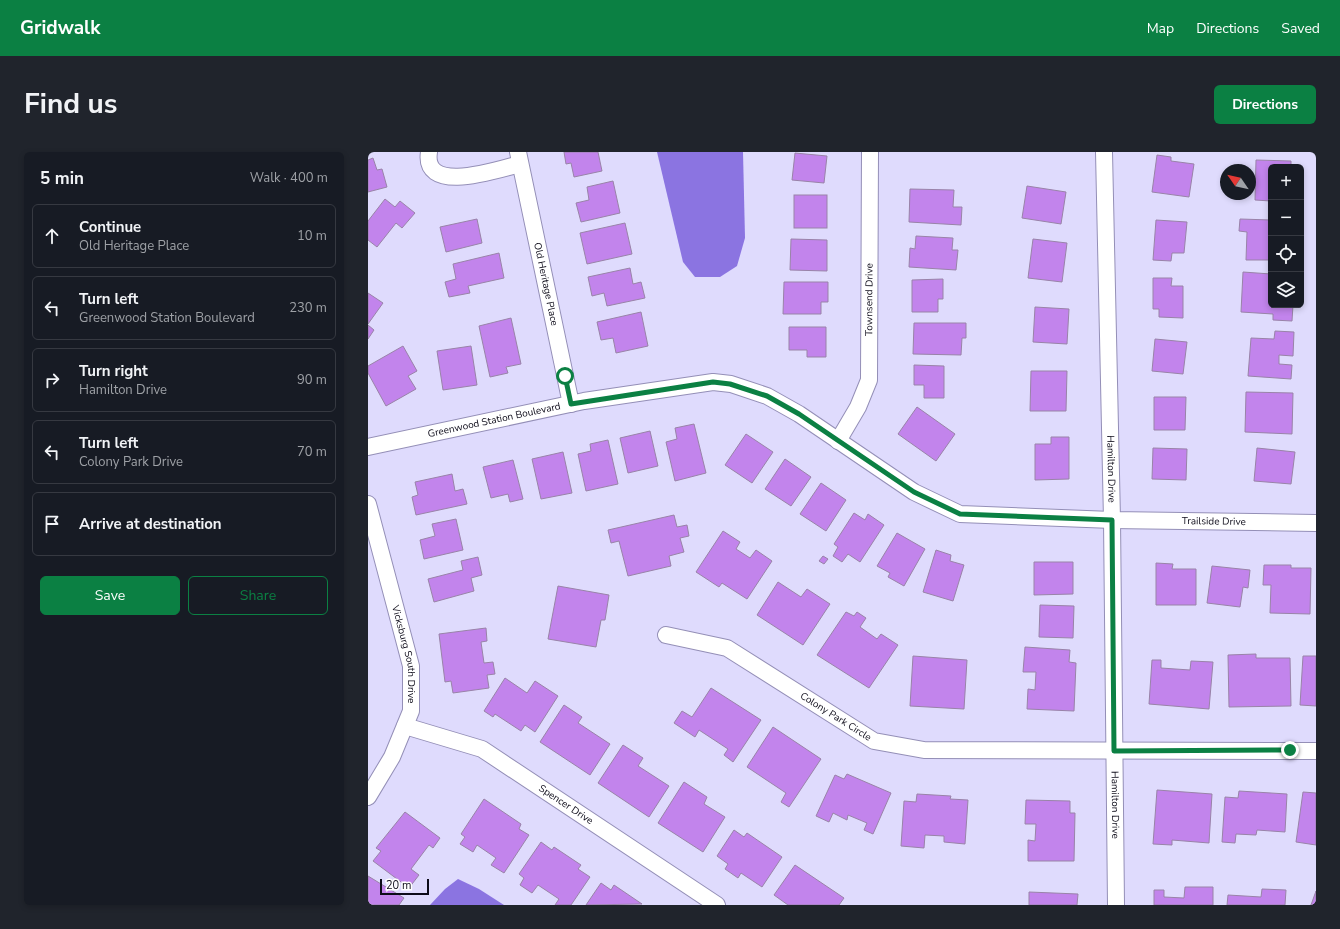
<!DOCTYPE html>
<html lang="en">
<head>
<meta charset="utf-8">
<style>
  :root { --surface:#171b24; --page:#20242c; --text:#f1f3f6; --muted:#9ea1a6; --line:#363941; --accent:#0b8043 }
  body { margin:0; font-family:"Nunito Sans",sans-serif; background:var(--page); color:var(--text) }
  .controls { position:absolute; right:12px; top:12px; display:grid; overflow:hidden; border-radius:6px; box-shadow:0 2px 6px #0003 }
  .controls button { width:36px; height:36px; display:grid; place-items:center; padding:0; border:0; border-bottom:1px solid var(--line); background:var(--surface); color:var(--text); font:20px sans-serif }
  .compass { position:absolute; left:852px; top:12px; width:36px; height:36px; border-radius:50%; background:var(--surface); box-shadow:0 2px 6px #0003; rotate:304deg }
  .scale { position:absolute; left:12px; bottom:10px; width:49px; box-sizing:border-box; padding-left:4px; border:2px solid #0d0b19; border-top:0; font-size:11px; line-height:14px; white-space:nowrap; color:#0d0b19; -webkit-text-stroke:3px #fff; paint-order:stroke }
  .stop { position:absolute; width:12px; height:12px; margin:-9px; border:3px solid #0b8043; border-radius:50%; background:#fff }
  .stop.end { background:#0b8043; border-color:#fff; box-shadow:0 1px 4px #0008 }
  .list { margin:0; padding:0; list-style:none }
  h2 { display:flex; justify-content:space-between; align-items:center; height:52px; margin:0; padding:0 16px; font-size:17px }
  h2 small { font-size:13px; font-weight:400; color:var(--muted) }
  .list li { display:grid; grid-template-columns:26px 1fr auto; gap:12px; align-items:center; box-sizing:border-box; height:64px; margin:0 8px 8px; padding:0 8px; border:1px solid var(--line); border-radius:6px }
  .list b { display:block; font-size:15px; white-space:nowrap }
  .list p { margin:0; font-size:13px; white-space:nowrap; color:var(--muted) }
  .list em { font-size:13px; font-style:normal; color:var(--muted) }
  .actions { display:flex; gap:8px; padding:12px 16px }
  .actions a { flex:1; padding:9px 0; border:1px solid var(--accent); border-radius:6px; text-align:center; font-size:14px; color:var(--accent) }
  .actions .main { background:var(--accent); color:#fff }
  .icon { flex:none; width:22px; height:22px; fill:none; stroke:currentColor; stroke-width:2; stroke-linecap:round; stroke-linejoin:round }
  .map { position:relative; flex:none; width:948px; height:753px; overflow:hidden; border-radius:6px }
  header { display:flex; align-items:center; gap:24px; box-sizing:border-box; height:56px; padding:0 20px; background:var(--accent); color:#fff }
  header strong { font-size:19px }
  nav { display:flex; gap:22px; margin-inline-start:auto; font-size:14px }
  .intro { display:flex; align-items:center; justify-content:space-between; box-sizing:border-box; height:96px; padding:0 24px }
  h1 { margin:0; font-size:28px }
  .button { padding:10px 18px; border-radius:6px; background:var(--accent); color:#fff; font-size:14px; font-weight:700 }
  main { display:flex; gap:24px; padding:0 24px }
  aside { flex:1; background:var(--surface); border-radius:6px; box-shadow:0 2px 6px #0003 }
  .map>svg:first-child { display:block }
  .water { fill:#8b74e1 }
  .building { fill:#c284ec; stroke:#9983a8 }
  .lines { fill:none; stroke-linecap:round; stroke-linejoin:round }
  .street-casing { stroke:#948fb7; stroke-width:18 }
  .street { stroke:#fff; stroke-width:16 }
  .route { stroke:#0b8043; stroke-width:5 }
  .labels { text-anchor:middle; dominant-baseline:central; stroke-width:3; stroke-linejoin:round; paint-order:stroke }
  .street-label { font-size:10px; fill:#0d0b19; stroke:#fff }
</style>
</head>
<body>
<header>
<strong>Gridwalk</strong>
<nav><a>Map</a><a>Directions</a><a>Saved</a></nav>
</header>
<div class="intro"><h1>Find us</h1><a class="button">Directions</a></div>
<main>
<aside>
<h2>5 min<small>Walk · 400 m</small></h2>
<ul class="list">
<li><svg class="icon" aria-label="ahead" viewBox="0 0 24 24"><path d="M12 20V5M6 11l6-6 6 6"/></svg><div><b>Continue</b><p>Old Heritage Place</p></div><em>10 m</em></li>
<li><svg class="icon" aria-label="left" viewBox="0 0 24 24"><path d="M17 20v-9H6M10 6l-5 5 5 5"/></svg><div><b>Turn left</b><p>Greenwood Station Boulevard</p></div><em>230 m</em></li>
<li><svg class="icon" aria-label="right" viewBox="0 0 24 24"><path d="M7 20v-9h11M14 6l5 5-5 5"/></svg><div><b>Turn right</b><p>Hamilton Drive</p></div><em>90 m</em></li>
<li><svg class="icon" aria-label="left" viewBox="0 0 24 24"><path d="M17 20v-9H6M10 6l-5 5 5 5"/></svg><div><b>Turn left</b><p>Colony Park Drive</p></div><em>70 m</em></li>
<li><svg class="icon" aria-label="arrive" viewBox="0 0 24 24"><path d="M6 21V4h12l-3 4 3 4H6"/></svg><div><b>Arrive at destination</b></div></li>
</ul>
<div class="actions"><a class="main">Save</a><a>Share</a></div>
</aside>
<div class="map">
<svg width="948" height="753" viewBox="0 0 948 753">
  <rect width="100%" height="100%" fill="#dfdbfd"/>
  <!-- water -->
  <g class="water">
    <path d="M289 0H375L377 86 369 114 352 125H327L315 110Z"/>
    <path d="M90 727 111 737 136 753H62L77 737Z"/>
  </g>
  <!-- building -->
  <g class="building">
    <path d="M196 0H230L234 19 206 25 203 11 198 12Z"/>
    <path d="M427 1 459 4 456 31 424 28Z"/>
    <path d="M789 3 803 5V9L826 12 821 45 784 40Z"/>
    <path d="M5 6 9 18 14 17 19 35 0 40V8Z"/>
    <path d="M888 8 923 9V15H903V49L887 48Z"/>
    <path d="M245 29 252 61 213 70 208 51 221 48 219 35Z"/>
    <path d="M659 34 698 40 693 72 654 66Z"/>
    <path d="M542 37 586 38 585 55H594L593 73 541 70Z"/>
    <rect x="426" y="43" width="33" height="33"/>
    <path d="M17 47 27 55 32 49 47 61 34 76 28 71 9 95 0 88V69Z"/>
    <path d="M109 67 114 91 78 100 72 75Z"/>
    <path d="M872 67 903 68V108H878L879 80 871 79Z"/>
    <path d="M788 68 819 70 816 101H804L803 109 785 108Z"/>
    <path d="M257 71 264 102 219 112 212 81Z"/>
    <path d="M548 84 585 86 584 98H590L588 118 541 115 542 96 547 97Z"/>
    <path d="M423 87 459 88V119L422 118Z"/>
    <path d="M665 87 699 91 694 130 660 126Z"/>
    <path d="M131 101 136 126 100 134 102 141 81 145 77 130 88 127 85 112Z"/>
    <path d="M262 116 265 132 273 130 277 146 239 154 236 141 224 144 220 125Z"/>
    <path d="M875 120 903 122V153H925L924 169 905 168V162L873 160Z"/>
    <path d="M785 126H804L803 134H815V166L791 165V157H785Z"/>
    <path d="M575 127V147H570V160H544V128Z"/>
    <path d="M416 130H460V150H453V162H415Z"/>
    <path d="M0 141 15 151 0 172Z"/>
    <path d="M667 155 701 157 699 192 665 190Z"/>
    <path d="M273 160 280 194 248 201 245 186 233 188 229 170Z"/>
    <path d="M143 166 153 212 138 215 140 221 122 225 111 174Z"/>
    <path d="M546 171H598V186H594L593 203 545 202Z"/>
    <path d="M0 173 6 178 0 187Z"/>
    <path d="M421 175H458V205H439V198H421Z"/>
    <path d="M907 179 926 180 925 204 911 203V212L924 213 923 227 880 224 883 186 906 187Z"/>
    <path d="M787 187 819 190 815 222 784 219Z"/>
    <path d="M35 194 49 219 40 224 48 237 18 254 0 221V214Z"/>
    <path d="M103 194 109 233 75 238 69 199Z"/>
    <path d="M546 213 576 214V246H556V233H546Z"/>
    <path d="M663 219H699L698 259H662Z"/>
    <path d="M878 240 925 241 924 282 877 280Z"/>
    <path d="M786 245H818L817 278H786Z"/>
    <path d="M549 255 587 282 568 309 530 282Z"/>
    <path d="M326 272 338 321 307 329 298 290 309 287 307 276Z"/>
    <path d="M282 279 290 314 260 321 252 286Z"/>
    <path d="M378 282 405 300 384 331 357 313Z"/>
    <path d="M683 285H701V327L667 328V292H683Z"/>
    <path d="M240 288 250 332 218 339 210 302 223 299 222 292Z"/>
    <path d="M785 296 819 297 818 328 784 327Z"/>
    <path d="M889 296 927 300 923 332 886 329Z"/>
    <path d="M195 300 204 341 173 347 164 307Z"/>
    <path d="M417 307 443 325 423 354 397 337Z"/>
    <path d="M145 308 155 347 142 350 140 342 123 346 115 315Z"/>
    <path d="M84 322 87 339 95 337 99 352 48 363 44 345 50 343 47 330Z"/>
    <path d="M453 331 478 348 458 379 432 362Z"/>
    <path d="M486 361 497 368 500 362 516 373 492 410 480 402 474 410 465 404 470 395 466 392Z"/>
    <path d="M306 363 309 375 319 373 321 384 312 386 316 400 301 404 303 414 260 424 251 389 243 391 240 378Z"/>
    <path d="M88 367 95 398 56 407 52 388 67 384 64 372Z"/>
    <path d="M355 379 372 390 368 397 382 406 388 398 404 409 379 447 354 431 351 435 328 420Z"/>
    <path d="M529 381 557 397 536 434 520 425 522 421 509 414Z"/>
    <path d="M568 398 583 403 582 409 596 413 585 449 555 440Z"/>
    <path d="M455 404 460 407 456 412 451 409Z"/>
    <path d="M110 405 114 423 103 426 106 439 66 450 60 427 95 418 93 409Z"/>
    <path d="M666 410H705V442L666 443Z"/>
    <path d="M788 411 805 412 804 417H828V453H788Z"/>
    <path d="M896 413H923V416H943L942 462 902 461 903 433H895Z"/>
    <path d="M844 414 882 418 880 436 875 435 872 455 839 451Z"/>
    <path d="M410 430 433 445 439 437 462 452 435 493 389 463Z"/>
    <path d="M190 434 241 443 237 468H233L228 495 180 487Z"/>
    <path d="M672 453 706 454 705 486 671 485Z"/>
    <path d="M478 460 486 464 489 460 498 466 492 475 509 487 513 482 530 493 501 536 449 503Z"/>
    <path d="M118 476 119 489 113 490 116 511 125 510 127 522 119 523 121 536 85 541 83 529 77 530 71 482Z"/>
    <path d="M657 495 702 498 701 510 708 511 706 559 659 557 660 537 667 538 668 520H655Z"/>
    <path d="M888 502V506H922L923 554 861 555 860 503Z"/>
    <path d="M545 504 599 508 596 557 542 554Z"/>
    <path d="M935 504H948V554L932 553Z"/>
    <path d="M784 508H793V516L822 518 823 509 845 510 841 557 781 552Z"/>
    <path d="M137 526 159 541 167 529 190 544 167 580 157 573 153 579 127 562 125 565 116 559Z"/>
    <path d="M343 536 393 568 365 610 356 603 360 597 331 578 327 585 306 571 314 559 324 565Z"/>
    <path d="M196 553 214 565 210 571 242 592 222 623 172 590Z"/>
    <path d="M405 575 453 607 421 655 413 650 418 641 379 615Z"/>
    <path d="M255 593 275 606 270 614 301 634 281 665 230 631Z"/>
    <path d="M479 622 523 641 505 682 496 678 499 671 480 663 479 668 465 661 461 670 448 664 467 623 476 627Z"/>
    <path d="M316 630 339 645 336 652 357 665 335 700 290 671Z"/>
    <path d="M789 638 844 642 841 691 804 688V693L785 692Z"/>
    <path d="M871 639 919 642 917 680 889 678 888 683 868 682 867 691 854 690 857 645 870 646Z"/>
    <path d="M935 640 948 641V693L928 690Z"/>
    <path d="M549 642 583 644 582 647 600 648 597 692 576 690V684L557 683 556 696 533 694 536 649 548 650Z"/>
    <path d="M116 647 153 672 151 677 161 683 136 721 123 713 128 706 109 693 105 700 92 692 97 685 93 682Z"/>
    <path d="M658 648 702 649V661H707L706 709H660V688L667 689 668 672H657Z"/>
    <path d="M37 660 72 686 65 696 61 693 43 717 51 723 41 736 5 709 13 699 8 696Z"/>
    <path d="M366 678 376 685 379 681 414 705 394 735 373 721 370 726 357 717 360 712 349 704Z"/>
    <path d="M173 690 184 698 186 695 213 713 210 717 222 725 203 753H187L191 747 170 733 164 741 152 733 156 726 151 722Z"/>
    <path d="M427 713 476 746 471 753H420L406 743Z"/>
    <path d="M0 724 36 746 31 753H0Z"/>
    <path d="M233 731 243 738 246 733 274 752 218 753Z"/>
    <path d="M817 735H845V753H786V738H796V745L816 746Z"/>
    <path d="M894 737 918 738 917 753H859L860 743 893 745Z"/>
    <path d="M948 739V753H943Z"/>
    <path d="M661 740 710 742 709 753H661Z"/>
  </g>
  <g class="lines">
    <defs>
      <g id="street">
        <path d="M61 0C54 44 132 17 152 12"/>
        <path id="s1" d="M150 0 203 252"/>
        <path id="s2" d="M736 0 744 368 748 753"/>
        <path id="s3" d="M470 289 490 255 501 228 502 0"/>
        <path id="s4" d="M0 295 216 249 345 230 363 232 399 244 431 262 546 340 592 362 744 368 948 371"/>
        <path id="s5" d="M0 352 43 514V559L24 605 0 645"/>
        <path id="s6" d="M298 483 359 496 506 589 556 598 948 599"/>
        <path id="s7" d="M37 574 114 597 349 753"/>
      </g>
    </defs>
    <!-- street casing -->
    <use href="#street" class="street-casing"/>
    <!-- street -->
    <use href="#street" class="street"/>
  </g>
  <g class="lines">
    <!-- route -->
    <path class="route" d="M197 224 203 252 345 230 362 232 399 244 431 262 546 340 592 362 744 368 746 599 922 598"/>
  </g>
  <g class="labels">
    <!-- street labels -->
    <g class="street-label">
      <text stroke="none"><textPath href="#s1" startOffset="135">Old Heritage Place</textPath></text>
      <text stroke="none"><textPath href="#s3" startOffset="149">Townsend Drive</textPath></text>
      <text stroke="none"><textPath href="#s4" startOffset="129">Greenwood Station Boulevard</textPath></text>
      <text stroke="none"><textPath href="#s2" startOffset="317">Hamilton Drive</textPath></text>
      <text stroke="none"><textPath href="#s4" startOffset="888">Trailside Drive</textPath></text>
      <text stroke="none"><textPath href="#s5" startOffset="155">Vicksburg South Drive</textPath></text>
      <text stroke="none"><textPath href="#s6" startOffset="191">Colony Park Circle</textPath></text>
      <text stroke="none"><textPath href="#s2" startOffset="653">Hamilton Drive</textPath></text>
      <text stroke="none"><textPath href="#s7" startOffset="181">Spencer Drive</textPath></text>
    </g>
  </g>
</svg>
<div class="controls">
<button>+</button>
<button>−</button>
<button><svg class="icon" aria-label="locate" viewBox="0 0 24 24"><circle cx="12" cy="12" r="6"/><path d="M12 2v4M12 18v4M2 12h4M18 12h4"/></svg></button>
<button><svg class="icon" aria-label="layers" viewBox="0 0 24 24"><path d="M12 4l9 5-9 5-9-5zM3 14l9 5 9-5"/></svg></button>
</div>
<svg class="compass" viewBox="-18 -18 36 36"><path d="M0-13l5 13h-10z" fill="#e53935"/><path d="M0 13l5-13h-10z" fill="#9ea1a6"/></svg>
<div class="scale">20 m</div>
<div class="stop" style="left:197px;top:224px"></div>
<div class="stop end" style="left:922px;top:598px"></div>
</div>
</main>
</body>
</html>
